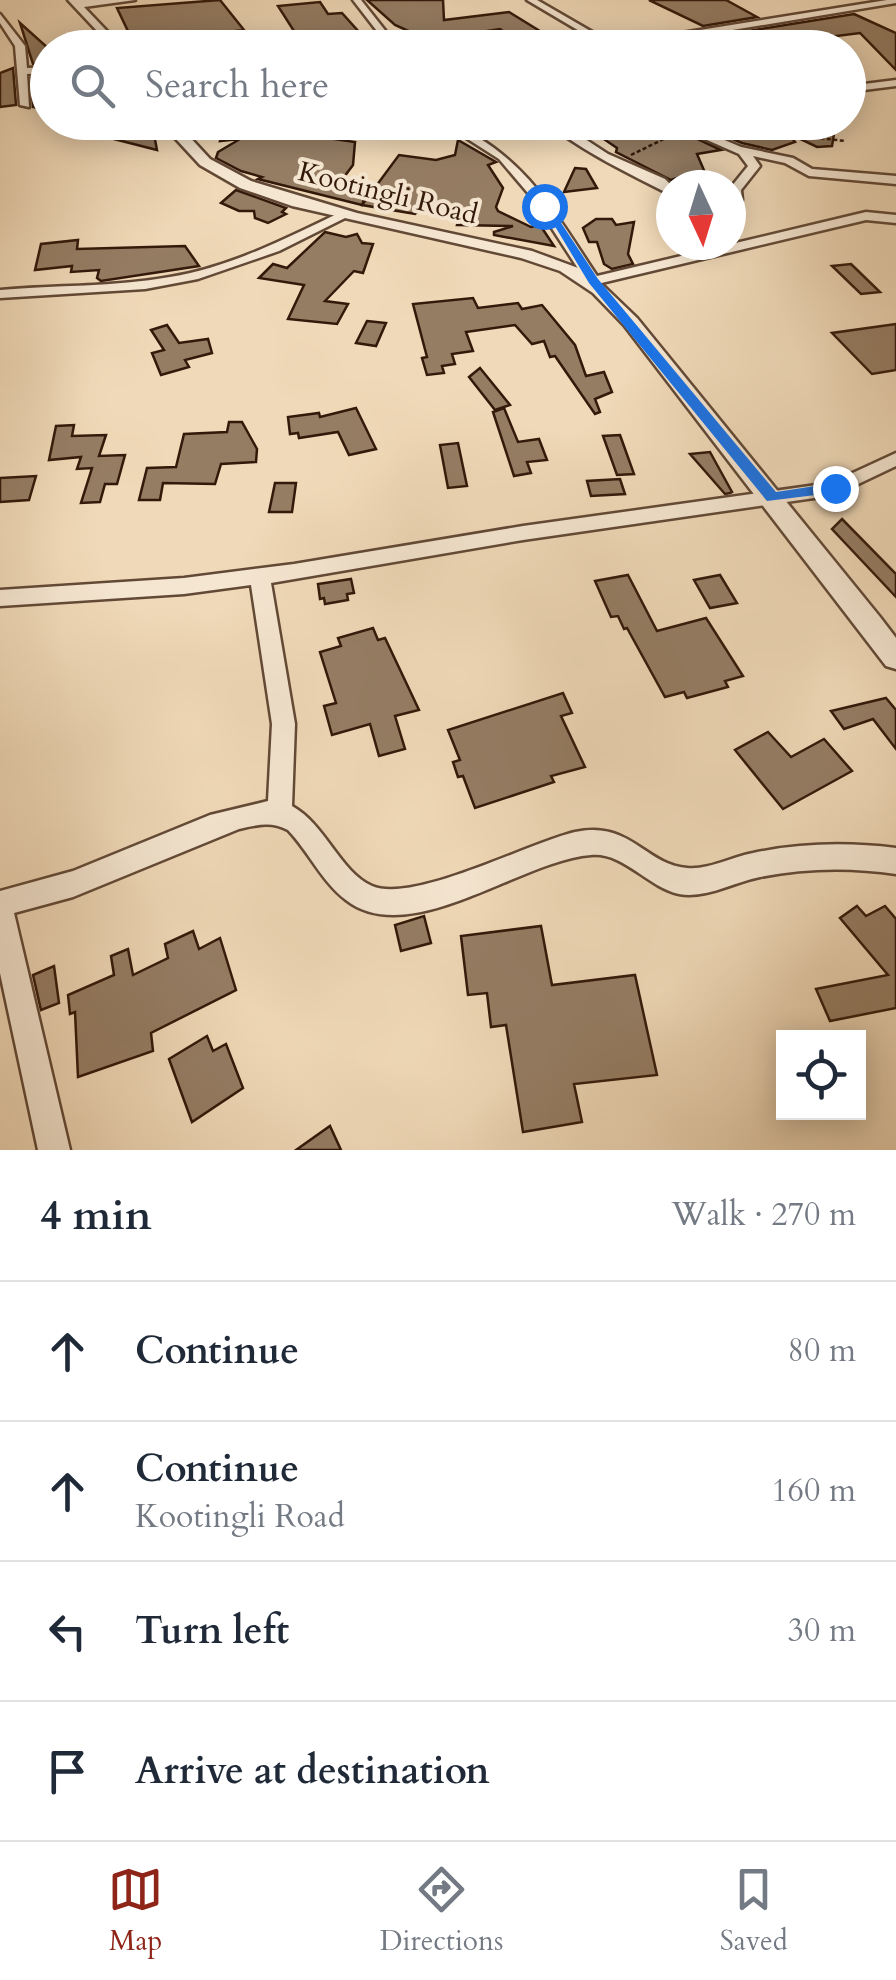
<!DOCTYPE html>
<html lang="en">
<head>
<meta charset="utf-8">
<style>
  :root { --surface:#fff; --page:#f6f6f7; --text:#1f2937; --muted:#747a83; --line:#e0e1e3; --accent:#8f2418 }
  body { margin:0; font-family:Cardo,serif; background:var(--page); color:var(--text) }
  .controls { position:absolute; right:30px; bottom:30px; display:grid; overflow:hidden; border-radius:0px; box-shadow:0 5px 25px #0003 }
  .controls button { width:90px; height:90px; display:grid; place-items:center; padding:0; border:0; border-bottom:2px solid var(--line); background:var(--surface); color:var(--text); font:50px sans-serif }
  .compass { position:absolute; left:656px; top:170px; width:90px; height:90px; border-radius:50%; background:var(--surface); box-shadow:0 5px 25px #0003; rotate:176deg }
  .stop { position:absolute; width:30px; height:30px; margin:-22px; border:8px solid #1a73e8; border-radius:50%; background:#fff }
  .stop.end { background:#1a73e8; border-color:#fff; box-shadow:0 2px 10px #0008 }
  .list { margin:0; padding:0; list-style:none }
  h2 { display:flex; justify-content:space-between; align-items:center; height:130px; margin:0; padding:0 40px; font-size:42px }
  h2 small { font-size:32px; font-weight:400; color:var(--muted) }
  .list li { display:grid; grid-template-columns:65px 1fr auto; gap:30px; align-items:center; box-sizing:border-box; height:140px; padding:0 40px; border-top:2px solid var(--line) }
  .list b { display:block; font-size:38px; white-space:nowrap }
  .list p { margin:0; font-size:32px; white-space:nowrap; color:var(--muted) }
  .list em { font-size:32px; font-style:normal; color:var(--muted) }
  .icon { flex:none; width:55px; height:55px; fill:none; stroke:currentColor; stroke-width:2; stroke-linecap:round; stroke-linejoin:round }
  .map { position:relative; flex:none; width:896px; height:1150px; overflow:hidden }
  .search { position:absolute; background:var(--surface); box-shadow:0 5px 25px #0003; left:30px; right:30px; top:30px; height:110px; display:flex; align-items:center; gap:25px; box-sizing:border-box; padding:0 35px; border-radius:55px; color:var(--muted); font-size:38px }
  .sheet { height:690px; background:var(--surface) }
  nav { display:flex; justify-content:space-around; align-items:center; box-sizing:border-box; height:140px; border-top:2px solid var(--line); background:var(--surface); font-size:28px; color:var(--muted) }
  nav a { display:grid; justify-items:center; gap:5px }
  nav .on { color:var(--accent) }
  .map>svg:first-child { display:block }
  .building { fill:#957d64; stroke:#33190a; stroke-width:2.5 }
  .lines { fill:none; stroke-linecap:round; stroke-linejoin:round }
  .minor-casing { stroke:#624936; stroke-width:5 }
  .tertiary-casing { stroke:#624936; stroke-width:5 }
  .path { stroke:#33190a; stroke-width:2.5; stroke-dasharray:4 2.5; stroke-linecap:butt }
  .minor { fill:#f5e6d1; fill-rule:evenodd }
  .tertiary { fill:#f5e6d1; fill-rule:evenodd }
  .route { fill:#1a73e8 }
  .labels { text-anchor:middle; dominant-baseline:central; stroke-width:8; stroke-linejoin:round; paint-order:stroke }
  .far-street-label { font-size:28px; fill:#33190a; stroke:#f5e6d1 }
</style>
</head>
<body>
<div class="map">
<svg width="896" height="1150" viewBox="0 0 896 1150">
  <rect width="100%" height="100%" fill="#f0d9b8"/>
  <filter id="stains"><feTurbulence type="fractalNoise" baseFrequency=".002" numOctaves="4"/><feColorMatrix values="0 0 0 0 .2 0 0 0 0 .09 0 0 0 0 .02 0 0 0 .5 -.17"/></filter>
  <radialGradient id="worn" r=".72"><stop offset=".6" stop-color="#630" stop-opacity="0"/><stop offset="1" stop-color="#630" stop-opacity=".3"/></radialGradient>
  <!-- building -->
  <g class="building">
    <path d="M220 0 244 30 195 36 196 48H136L117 8Z"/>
    <path d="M367 0H443L444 20 509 12 548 36 517 41 500 29 428 40 395 25Z"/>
    <path d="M649 0H726L757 17 703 26Z"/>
    <path d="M320 2 328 14 342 13 359 32 299 39 278 6Z"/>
    <path d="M854 14 896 33V70L860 33 805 40 790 35 750 43 723 35Z"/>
    <path d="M20 23 48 48V63L33 64Z"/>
    <path d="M13 68 16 105 0 107V73Z"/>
    <path d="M48 77V110L33 107 31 78Z"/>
    <path d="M225 122H290L307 131 321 122 320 137 355 142 353 165 338 185 364 200 362 205 258 179 262 177 241 171 216 158 218 152 240 139 220 141Z"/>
    <path d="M579 122H662L721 150 697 154 706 175H697L690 182 680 177 671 180 616 152 617 148Z"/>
    <path d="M693 122 724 134 736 122 770 130 809 122 825 131 835 128 832 146 817 147 788 133 795 142 772 150 742 143Z"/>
    <path d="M153 129 157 150 106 137Z"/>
    <path d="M458 140 496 162 488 165 503 188 496 207 498 211 531 227 540 225 554 246 494 235V232L513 226 457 225 459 218 453 207 428 203 415 214 362 205 399 155 436 160 455 155Z"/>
    <path d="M575 168 586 169 597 188 564 192Z"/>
    <path d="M236 190 286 208 282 212 286 214 268 223 255 218 254 211H239L221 203Z"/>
    <path d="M596 219H612L616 225 634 222 628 254 633 264 612 269 604 264 597 242H589L583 228Z"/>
    <path d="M325 232 346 237 357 234 362 243 373 244 363 273 354 271 325 301 348 304 337 324 288 319 304 285 259 278 273 264 287 268Z"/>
    <path d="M78 240 77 249 185 246 199 266 101 281 97 278 99 270 71 272 72 266 35 270 41 244Z"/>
    <path d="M851 264 880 292 861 294 832 266Z"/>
    <path d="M473 298 478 308 518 303 522 309 542 305 575 345 586 376 604 372 612 392 595 399 600 412 595 414 555 356 550 357 544 341 532 344 515 325 466 332 473 351 452 354 455 364 442 366 444 373 427 375 422 358 427 357 413 304Z"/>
    <path d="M367 321 386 323 376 346 356 343Z"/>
    <path d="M896 324V370L872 374 832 333Z"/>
    <path d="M167 325 179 343 208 339 212 353 185 360 189 367 161 375 152 353 164 350 151 330Z"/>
    <path d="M480 368 510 405 495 410 469 377Z"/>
    <path d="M356 408 376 449 349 455 338 432 299 438 298 433 290 434 288 417 319 413 320 417Z"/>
    <path d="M504 408 518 442 539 439 547 460 527 462 531 473 514 476 493 412Z"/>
    <path d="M229 422H242L257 449 256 462 221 464 215 484 163 483 160 500H139L147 468 176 467 184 434 227 432Z"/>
    <path d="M74 425 72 436 106 435 99 456 125 455 117 484H105L100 502 81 503 92 468 77 469 81 457 49 460 56 426Z"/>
    <path d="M620 435 634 474 617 475 603 436Z"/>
    <path d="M458 443 467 486 448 488 440 445Z"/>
    <path d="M710 452 732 492 730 493 725 494 690 454Z"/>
    <path d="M36 476 29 500 0 502V478Z"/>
    <path d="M620 479 625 494 591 496 587 481Z"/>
    <path d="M275 483H296L292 512H269Z"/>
    <path d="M842 519 896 574V597L832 529Z"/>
    <path d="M628 575 657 631 706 618 743 676 725 681 728 687 687 698 684 692 665 697 627 628 624 629 618 616 611 617 595 581Z"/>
    <path d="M720 575 737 603 710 608 694 580Z"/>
    <path d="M351 579 354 593 347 594 348 600 325 604 324 598 320 599 318 584Z"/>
    <path d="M373 628 378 640 385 638 419 710 395 716 405 749 379 756 370 724 332 735 324 706 336 703 320 652 341 646 338 638Z"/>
    <path d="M563 693 572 713 561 716 585 767 551 776 554 782 475 808 463 776 458 777 453 762 460 760 448 730Z"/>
    <path d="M886 698 896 710V749L873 719 844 729 831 711Z"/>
    <path d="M768 732 791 757 824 739 852 771 783 809 735 750Z"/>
    <path d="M857 906 866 916 885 906 896 919V1008L830 1021 816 989 888 975 840 918Z"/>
    <path d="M424 916 431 943 401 951 395 925Z"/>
    <path d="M541 926 552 985 635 975 657 1075 574 1084 582 1122 523 1132 506 1025 491 1027 487 993 468 995 461 936Z"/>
    <path d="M193 931 199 949 220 938 236 990 151 1033 153 1051 78 1077 75 1012 70 1014 68 995 114 975 111 956 128 949 133 975 168 958 165 944Z"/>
    <path d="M54 966 59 1003 41 1010 33 975Z"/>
    <path d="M207 1036 213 1051 226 1044 243 1088 192 1122 169 1059Z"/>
    <path d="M330 1126 341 1150H296Z"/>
  </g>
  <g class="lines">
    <defs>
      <g id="minor">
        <path d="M68 0H135L84 7 123 48H113Z"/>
        <path d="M353 0H361L399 48H390Z"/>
        <path d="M527 0H537L613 44 887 0H896V3L624 48H600L603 45Z"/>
        <path d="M0 14 25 46 27 68 48 67V73L27 74 29 107 20 105 15 46 0 23Z"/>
        <path d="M896 80V86L848 92V86Z"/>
        <path d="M170 122H181L184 137H176Z"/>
        <path d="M441 122C456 122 464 128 476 136 534 171 560 221 597 276L866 212 896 215V223L866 220 593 285 588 284 533 199 499 159Z"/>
        <path d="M546 122H559L608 154 665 179 671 185V195C630 174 583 152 546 122Z"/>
        <path d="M666 122H682L741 147 793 158 812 169 896 176V184L809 176 785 163 753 156 760 166 741 190 742 200H734L731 187 748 166 739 154Z"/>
        <path d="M343 211 353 214 279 251 198 279 145 289 0 298V290C56 285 114 287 170 277 231 267 287 238 343 211Z"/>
        <path d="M896 453V466L835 495 523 540 271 583 295 724 292 806C326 825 340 872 372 886 413 904 528 843 575 832 630 820 644 864 687 868 709 870 731 857 753 853 800 843 848 842 896 848V874C850 867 805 868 760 877 734 882 706 899 679 894 647 887 624 852 591 855 521 860 410 950 346 900 322 882 309 852 288 830 271 821 257 825 239 829L73 897 14 913 70 1150H38L0 973V891L73 871 210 815 268 801 272 724 251 585 184 594 0 606V590L184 578 294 564 523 526 831 483Z"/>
      </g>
      <path id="tertiary" d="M175 132H185L210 159 251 181 357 213 532 251 589 272 637 318 880 617 896 638V669L886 666 624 325 593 293 560 271 521 258 292 206 240 188 200 165 175 138Z"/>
    </defs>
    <!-- minor casing -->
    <use href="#minor" class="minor-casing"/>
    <!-- tertiary casing -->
    <use href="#tertiary" class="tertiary-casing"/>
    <!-- path -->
    <g class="path">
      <path d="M771 122 819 138 845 141"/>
      <path d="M631 155 672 135"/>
    </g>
    <!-- minor -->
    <use href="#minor" class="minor"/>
    <!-- tertiary -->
    <use href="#tertiary" class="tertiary"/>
  </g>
  <!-- route -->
  <path class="route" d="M541 203H548L598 279 776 492 835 483 840 485V492L767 501 589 283Z"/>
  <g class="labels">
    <!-- far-street labels -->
    <g class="far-street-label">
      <text transform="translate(388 193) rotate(14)">Kootingli Road</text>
    </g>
  </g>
  <rect width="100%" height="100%" filter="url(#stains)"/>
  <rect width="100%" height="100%" fill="url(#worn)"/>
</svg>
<div class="controls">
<button><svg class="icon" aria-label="locate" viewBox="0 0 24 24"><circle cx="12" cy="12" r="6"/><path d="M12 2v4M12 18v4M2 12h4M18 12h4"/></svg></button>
</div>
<svg class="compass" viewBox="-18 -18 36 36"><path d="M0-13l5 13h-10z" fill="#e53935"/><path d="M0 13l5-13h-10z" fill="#747a83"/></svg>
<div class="stop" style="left:544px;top:206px"></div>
<div class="stop end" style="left:835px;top:488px"></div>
<div class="search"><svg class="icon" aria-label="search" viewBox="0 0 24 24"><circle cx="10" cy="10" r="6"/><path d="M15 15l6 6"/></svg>Search here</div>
</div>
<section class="sheet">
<h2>4 min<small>Walk · 270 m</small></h2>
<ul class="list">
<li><svg class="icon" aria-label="ahead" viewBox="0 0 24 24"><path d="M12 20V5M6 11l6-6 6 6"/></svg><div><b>Continue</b></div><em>80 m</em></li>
<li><svg class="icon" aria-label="ahead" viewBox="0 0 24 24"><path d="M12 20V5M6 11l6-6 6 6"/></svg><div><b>Continue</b><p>Kootingli Road</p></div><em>160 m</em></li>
<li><svg class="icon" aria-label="left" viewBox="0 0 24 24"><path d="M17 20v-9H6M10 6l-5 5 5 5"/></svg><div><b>Turn left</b></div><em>30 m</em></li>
<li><svg class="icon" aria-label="arrive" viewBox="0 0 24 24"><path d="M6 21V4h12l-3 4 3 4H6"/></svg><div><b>Arrive at destination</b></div></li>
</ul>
</section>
<nav>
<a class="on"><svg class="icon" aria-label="map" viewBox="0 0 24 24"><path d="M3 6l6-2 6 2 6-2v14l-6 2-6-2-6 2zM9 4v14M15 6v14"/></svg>Map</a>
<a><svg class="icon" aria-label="directions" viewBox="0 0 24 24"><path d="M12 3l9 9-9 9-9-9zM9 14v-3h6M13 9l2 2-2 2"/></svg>Directions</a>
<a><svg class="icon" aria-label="saved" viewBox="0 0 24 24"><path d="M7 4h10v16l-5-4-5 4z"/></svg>Saved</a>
</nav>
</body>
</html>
